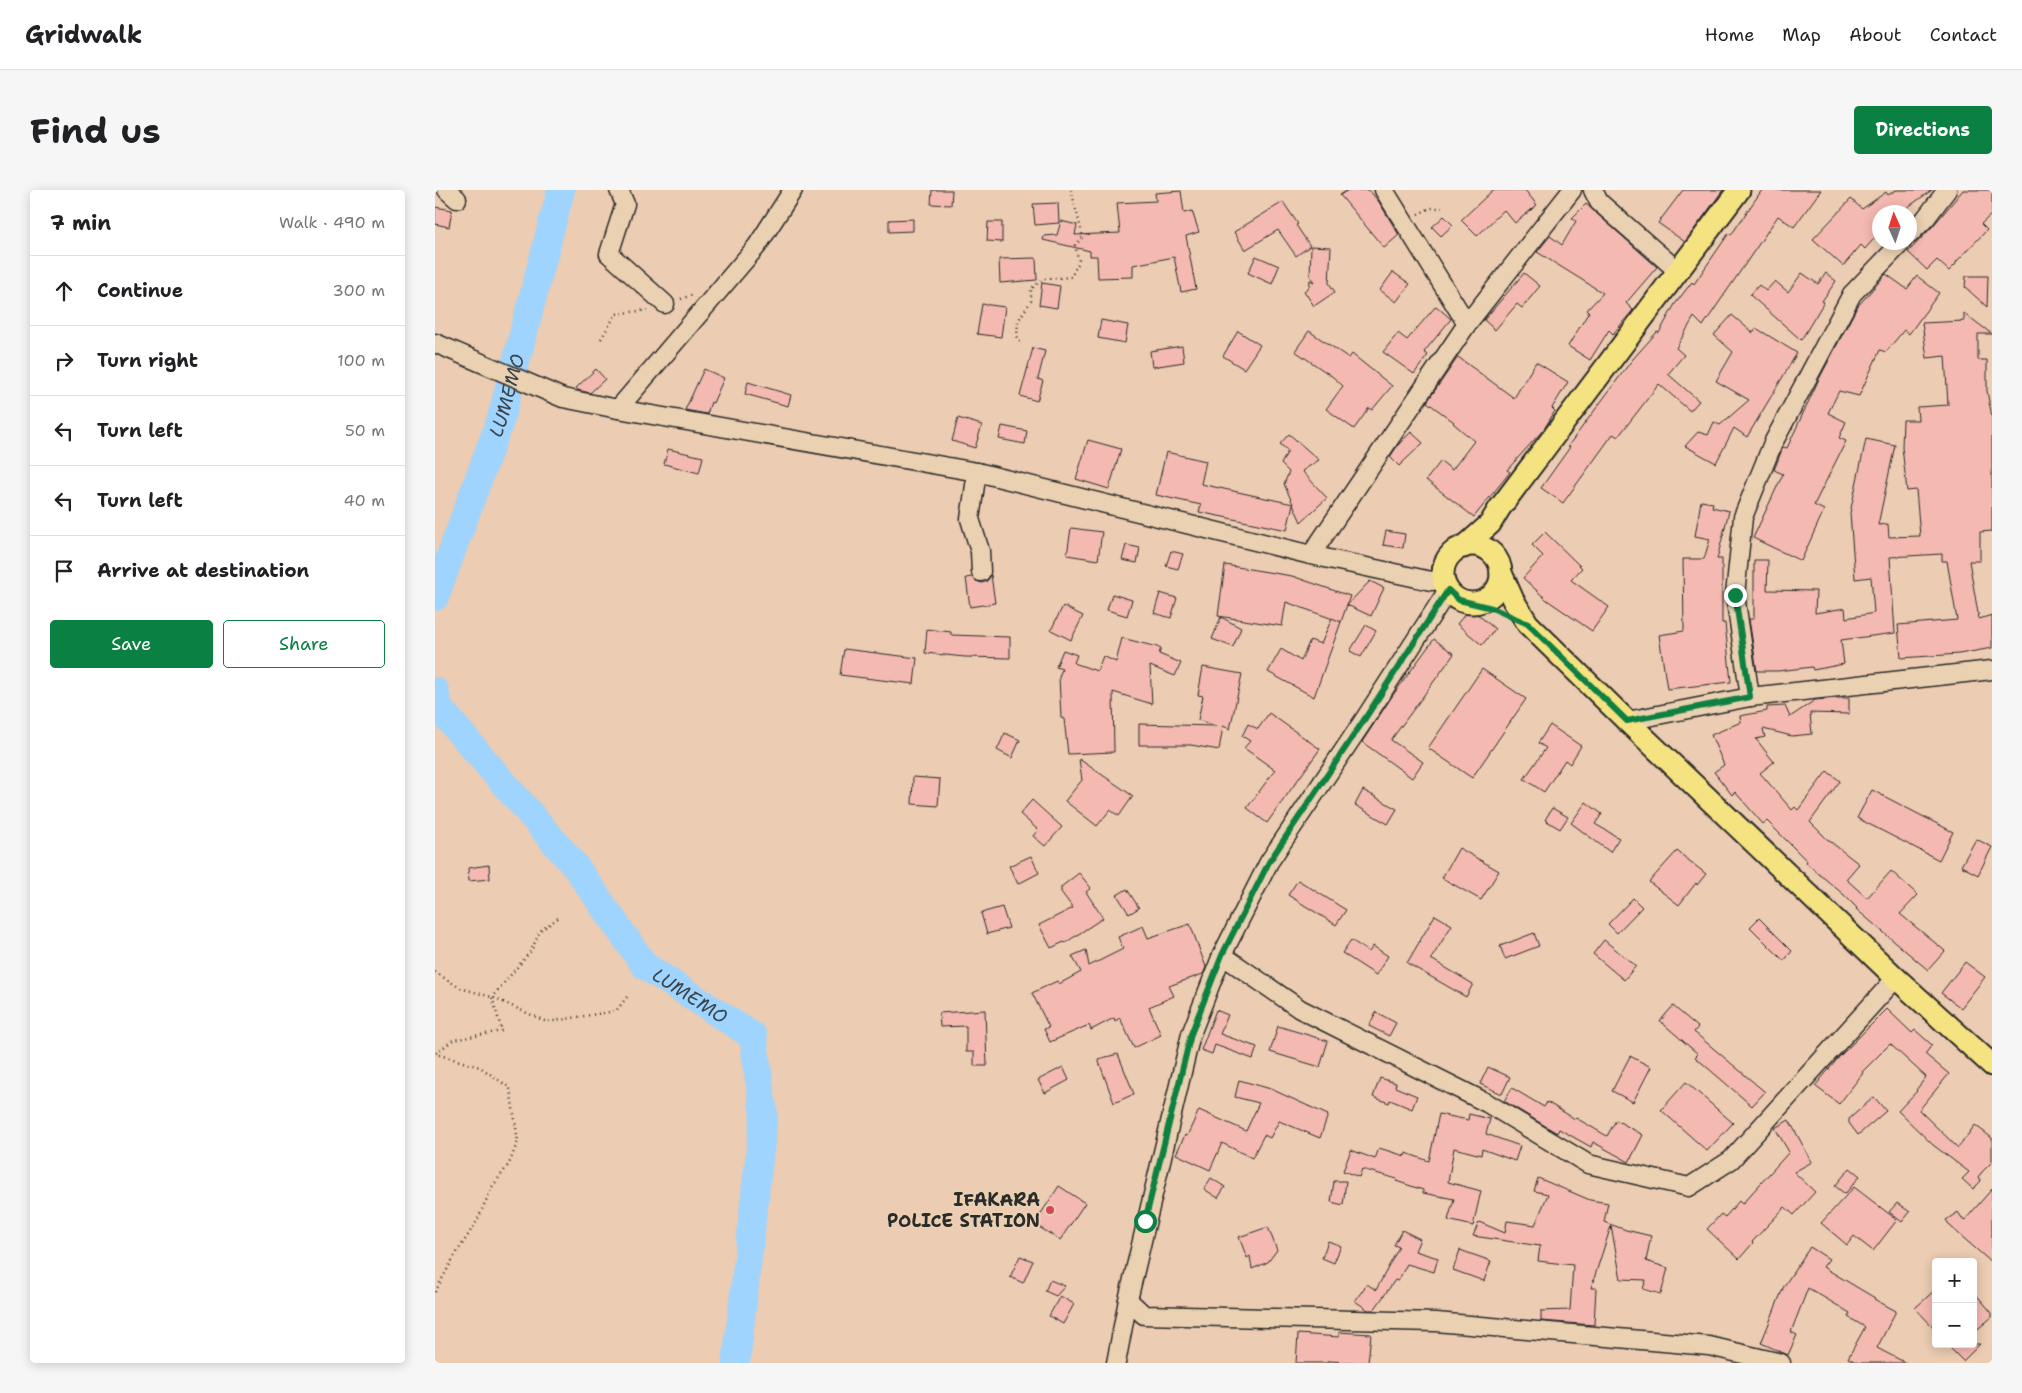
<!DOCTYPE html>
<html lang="en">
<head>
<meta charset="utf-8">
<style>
  :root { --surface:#fff; --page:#f6f6f6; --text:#202124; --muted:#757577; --line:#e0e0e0; --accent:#0b8043 }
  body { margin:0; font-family:"Shantell Sans",sans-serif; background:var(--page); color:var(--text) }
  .controls { position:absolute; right:15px; bottom:15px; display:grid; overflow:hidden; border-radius:5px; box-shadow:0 2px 12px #0003 }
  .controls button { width:45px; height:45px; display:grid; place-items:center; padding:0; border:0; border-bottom:1px solid var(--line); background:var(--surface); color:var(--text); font:25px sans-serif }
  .compass { position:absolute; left:1437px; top:15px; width:45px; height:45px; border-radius:50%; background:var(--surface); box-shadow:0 2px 12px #0003; rotate:357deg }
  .stop { position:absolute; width:15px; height:15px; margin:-11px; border:4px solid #0b8043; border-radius:50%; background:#fff }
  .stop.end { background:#0b8043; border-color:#fff; box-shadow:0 1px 5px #0008 }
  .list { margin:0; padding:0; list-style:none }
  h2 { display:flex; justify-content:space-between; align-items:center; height:65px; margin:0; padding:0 20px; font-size:21px }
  h2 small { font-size:16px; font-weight:400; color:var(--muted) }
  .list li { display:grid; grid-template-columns:32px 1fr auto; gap:15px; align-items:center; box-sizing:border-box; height:70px; padding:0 20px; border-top:1px solid var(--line) }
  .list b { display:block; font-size:19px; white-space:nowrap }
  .list em { font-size:16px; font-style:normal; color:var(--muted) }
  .actions { display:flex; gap:10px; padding:15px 20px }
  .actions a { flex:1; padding:11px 0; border:1px solid var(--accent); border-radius:5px; text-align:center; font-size:18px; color:var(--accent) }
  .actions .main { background:var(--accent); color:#fff }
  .icon { flex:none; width:28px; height:28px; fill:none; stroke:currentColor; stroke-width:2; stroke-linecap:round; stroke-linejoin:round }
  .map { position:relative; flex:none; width:1557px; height:1173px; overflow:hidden; border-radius:5px }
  header { display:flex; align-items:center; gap:30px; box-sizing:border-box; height:70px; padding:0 25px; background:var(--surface); border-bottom:1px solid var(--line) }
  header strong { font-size:24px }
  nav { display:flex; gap:28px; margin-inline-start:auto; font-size:18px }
  .intro { display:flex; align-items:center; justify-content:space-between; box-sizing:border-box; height:120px; padding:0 30px }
  h1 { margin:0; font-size:35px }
  .button { padding:12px 22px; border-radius:5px; background:var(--accent); color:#fff; font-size:18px; font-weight:700 }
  main { display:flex; gap:30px; padding:0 30px }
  aside { flex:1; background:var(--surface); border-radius:5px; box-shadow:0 2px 12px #0003 }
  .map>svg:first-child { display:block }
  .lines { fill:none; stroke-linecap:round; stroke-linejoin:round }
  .river { stroke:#9fd4fe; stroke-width:28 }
  .building { fill:#f4b9b1; stroke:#2b2b2b }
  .minor-casing { stroke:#2b2b2b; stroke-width:21 }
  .major-casing { stroke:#2b2b2b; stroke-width:25 }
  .path { stroke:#2b2b2b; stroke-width:2.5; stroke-dasharray:1 4; stroke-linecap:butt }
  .minor { stroke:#ead1b2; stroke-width:18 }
  .major { stroke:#f5e382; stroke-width:21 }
  .route { stroke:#0b8043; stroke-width:6 }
  .poi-dot { fill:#d1495b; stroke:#ead1b2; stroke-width:2 }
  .labels { text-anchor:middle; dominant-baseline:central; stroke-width:4; stroke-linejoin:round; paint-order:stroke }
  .poi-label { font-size:18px; font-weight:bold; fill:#2b2b2b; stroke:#ead1b2; text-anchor:end }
  .water-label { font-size:19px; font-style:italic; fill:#3c444b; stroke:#ead1b2 }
</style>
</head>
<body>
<header>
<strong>Gridwalk</strong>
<nav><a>Home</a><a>Map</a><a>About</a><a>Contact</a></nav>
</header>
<div class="intro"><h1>Find us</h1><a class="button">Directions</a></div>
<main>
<aside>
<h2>7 min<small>Walk · 490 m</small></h2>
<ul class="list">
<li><svg class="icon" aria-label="ahead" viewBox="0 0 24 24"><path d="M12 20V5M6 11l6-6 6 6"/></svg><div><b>Continue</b></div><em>300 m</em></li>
<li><svg class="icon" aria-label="right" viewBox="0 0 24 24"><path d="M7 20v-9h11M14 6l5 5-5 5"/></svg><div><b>Turn right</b></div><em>100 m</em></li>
<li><svg class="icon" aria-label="left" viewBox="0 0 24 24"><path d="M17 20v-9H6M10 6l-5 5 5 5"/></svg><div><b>Turn left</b></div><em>50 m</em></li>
<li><svg class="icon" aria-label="left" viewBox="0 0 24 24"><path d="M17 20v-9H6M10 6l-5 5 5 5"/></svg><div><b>Turn left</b></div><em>40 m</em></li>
<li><svg class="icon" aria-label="arrive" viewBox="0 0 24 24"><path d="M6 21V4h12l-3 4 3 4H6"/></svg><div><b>Arrive at destination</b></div></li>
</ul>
<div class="actions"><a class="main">Save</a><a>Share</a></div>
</aside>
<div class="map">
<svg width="1557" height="1173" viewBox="0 0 1557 1173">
  <rect width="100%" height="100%" fill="#ecccb2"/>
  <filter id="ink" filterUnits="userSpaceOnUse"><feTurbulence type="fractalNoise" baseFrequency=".02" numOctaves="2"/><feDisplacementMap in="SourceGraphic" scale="10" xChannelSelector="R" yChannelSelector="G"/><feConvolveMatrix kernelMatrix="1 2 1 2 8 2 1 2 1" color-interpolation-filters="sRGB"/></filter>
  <g filter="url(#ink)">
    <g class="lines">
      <!-- river -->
      <g class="river">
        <path id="s1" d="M0 407 66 228 126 0"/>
        <path id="s2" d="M0 501 4 518 141 677 210 776 318 846 329 925 301 1173"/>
      </g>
    </g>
    <!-- building -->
    <g class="building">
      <path d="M497 0H517L516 15 496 14Z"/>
      <path d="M913 0H934L944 12 964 45 949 58 905 5Z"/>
      <path d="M1058 0H1090L1102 15 1080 33 1069 20 1042 46 1026 30Z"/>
      <path d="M1248 0H1288L1250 52 1223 33Z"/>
      <path d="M1327 0H1386L1359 37 1343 26 1268 136 1259 127 1241 158 1249 165 1233 184 1264 211 1255 221 1224 194 1183 247 1178 244 1128 313 1106 298 1135 257 1133 256 1197 170 1222 142 1224 143 1240 114 1257 92 1259 94 1294 43 1296 45Z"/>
      <path d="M1461 0H1497L1466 22H1444V43L1430 59 1426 55 1408 76 1378 49 1416 9 1427 19 1451 2 1453 5Z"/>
      <path d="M1528 0H1557V24L1546 34 1552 40 1521 72V74L1514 81 1502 70 1492 80 1473 62 1498 36Z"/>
      <path d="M746 1 749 23 757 21 764 42 751 46 761 99 746 102 739 67 698 75V87L663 88 662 66H655V61L608 50 609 46 622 45 626 31 642 35 640 45 685 43 682 13 721 11 720 3Z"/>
      <path d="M848 12 863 34 861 35 875 56 861 66 843 40 810 60 799 42Z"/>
      <path d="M623 13 624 33 600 35 598 14Z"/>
      <path d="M1151 14 1222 77 1191 113 1198 120 1178 144 1174 140 1155 170 1133 156 1154 122 1152 120 1168 103 1102 62 1115 46 1127 55 1141 31 1137 28Z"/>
      <path d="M0 17 17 20 14 37 0 34Z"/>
      <path d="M1009 26 1018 35 1006 46 997 37Z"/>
      <path d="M478 29V41L454 42V30Z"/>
      <path d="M553 32H567V52L552 51Z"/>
      <path d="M876 56 896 57 894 93 900 102 879 116 869 101 874 97 875 90 879 92 875 86Z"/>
      <path d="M821 66 844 76 837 94 813 83Z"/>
      <path d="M601 68 602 90 565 93 564 69Z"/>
      <path d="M958 82 975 94 961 112 945 100Z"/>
      <path d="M1089 83 1105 96 1087 118 1082 114 1060 140 1049 130Z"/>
      <path d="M1367 83 1383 94 1391 83 1401 91 1387 111 1389 112 1366 150 1315 105 1324 95 1331 101 1340 91 1353 102Z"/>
      <path d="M1451 84 1472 99 1482 86 1504 103 1474 144 1469 140 1451 162 1445 160 1424 206 1404 201 1393 223 1411 232 1404 248 1411 251 1379 315 1389 320 1366 371 1318 348 1348 284 1339 280 1348 257 1352 258 1383 191 1422 117Z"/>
      <path d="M1531 86H1553L1552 117 1530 97Z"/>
      <path d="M607 93 625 96 622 118 604 115Z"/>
      <path d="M547 114 570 117 566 147 542 144Z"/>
      <path d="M1001 116 1016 129 989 162 993 165 979 184 948 162 963 143 972 150Z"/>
      <path d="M1529 123 1557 144H1543V170H1552V201L1557 227V341L1545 342V371H1534L1544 429 1557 425V458L1524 464 1466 468 1463 435 1522 430 1512 371H1507V364L1455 367 1460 443 1406 450 1409 474 1378 480 1377 477 1343 481H1322L1314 429H1319V370H1333L1332 400 1381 401 1380 423 1410 418 1411 428 1439 423 1436 387 1420 389 1415 323 1431 249 1460 255 1443 335 1453 334 1454 347 1485 346 1481 300 1472 301 1467 257 1468 230H1483L1482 217 1513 215 1510 166 1492 168 1487 133 1529 131Z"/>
      <path d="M1297 125 1318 143 1321 138 1362 163 1312 247 1299 238 1281 273 1250 256 1263 242 1273 245 1279 232 1285 235 1314 210 1281 191 1298 162 1279 145Z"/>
      <path d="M666 130 693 135 690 153 663 148Z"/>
      <path d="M803 141 825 155 809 179 788 166Z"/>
      <path d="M874 141 914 168 917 164 957 196 937 220 934 218 919 239 891 219 908 196 898 187 860 161Z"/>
      <path d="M747 156 749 172 717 177 715 161Z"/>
      <path d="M598 158 610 161 603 189 608 191 602 211 585 206Z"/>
      <path d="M1023 167 1079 208 1101 172 1133 192 1117 218 1120 221 1109 239 1072 280 1075 282 1039 327 991 290 1006 271 1017 280 1039 251 1018 233 1019 232 992 212Z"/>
      <path d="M161 179 170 189 155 203 143 200 141 198Z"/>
      <path d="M269 179 289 188 278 213 276 212 272 224 250 220Z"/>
      <path d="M313 192 356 205 353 216 310 204Z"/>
      <path d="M523 228 547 235 540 258 517 251Z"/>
      <path d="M567 236 592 241 590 254 564 249Z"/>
      <path d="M976 242 988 253 964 276 955 267 963 255Z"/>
      <path d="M854 244 884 270 867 281 892 308 866 332 858 314 852 340 764 322 766 315 721 305 731 262 771 271 766 294 858 314 849 294 854 282 846 274 853 261 845 254Z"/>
      <path d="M653 250 686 259 674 299 641 289Z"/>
      <path d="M233 259 268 267 264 283 229 274Z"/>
      <path d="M1266 311 1278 313 1277 317 1294 321 1282 369H1287V433H1290L1296 492 1232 499 1224 445 1249 441 1248 369H1269L1275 349 1260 346Z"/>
      <path d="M636 338 667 342 663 370 632 365Z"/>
      <path d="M951 341 970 344 968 358 948 355Z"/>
      <path d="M1110 342 1147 378 1136 390 1174 417 1157 441 1112 410 1088 388 1108 366 1097 355Z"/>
      <path d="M691 355 705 358 702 373 687 370Z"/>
      <path d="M736 361 748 364 743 379 731 376Z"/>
      <path d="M790 375 857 386 915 406 906 432 851 412 847 436 783 426Z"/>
      <path d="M556 385 560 413 535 417 531 388 537 387 541 391 547 393 552 391Z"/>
      <path d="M935 391 949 398 936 426 912 415Z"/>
      <path d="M725 403 742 408 736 428 719 423Z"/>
      <path d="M677 404 697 410 692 426 672 420Z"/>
      <path d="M628 416 648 426 636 450 616 440Z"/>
      <path d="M1035 418 1060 439 1047 455 1022 434Z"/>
      <path d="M786 427 806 438 798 457 777 449Z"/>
      <path d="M897 428 906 432 879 507 833 482 846 459 866 471 875 450 886 454Z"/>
      <path d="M931 435 941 441 926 467 915 461Z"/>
      <path d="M492 439 516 442V445L575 447V468L530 467 490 463Z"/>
      <path d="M687 448 726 458 724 464 746 473 740 486 715 476 717 514 678 502 679 562 633 564 629 529 626 528 624 487 627 479 621 477 628 460 642 465 639 473 662 481 668 466 681 472Z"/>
      <path d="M999 449 1019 464 956 550 988 572 977 588 927 552 958 505Z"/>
      <path d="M409 459 482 468 479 494 405 485Z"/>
      <path d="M768 477 807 484 795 539 788 536 784 560 756 555H704V534L781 536 763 530 768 506 763 505Z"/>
      <path d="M1047 479 1091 509 1037 588 993 558Z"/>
      <path d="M1403 508H1414V524L1375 523 1377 544 1357 546 1328 539 1330 547 1321 549 1339 572 1325 583 1357 620 1360 617 1363 620 1392 581 1405 591 1375 632 1392 649 1424 674 1411 689 1432 708 1456 681 1483 705 1465 724 1510 761 1493 780 1421 719 1422 718 1408 704 1371 673 1372 671 1332 631 1328 634 1300 602 1297 605 1279 582 1289 575 1276 545 1306 532 1305 526 1332 521V517L1350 516 1355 527 1380 510Z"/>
      <path d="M834 523 885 559 832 633 812 618 840 580 809 558 815 551 807 546 813 534 823 539Z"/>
      <path d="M1115 535 1146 556 1135 574 1130 570 1109 602 1089 589 1111 558 1103 553Z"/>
      <path d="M570 543 585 550 577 568 562 560Z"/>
      <path d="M644 569 698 606 684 626 675 620 662 636 630 611 647 590Z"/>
      <path d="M478 587 505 589 503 616 477 614Z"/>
      <path d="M928 600 962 619 953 634 920 615Z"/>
      <path d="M1437 600 1518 642 1504 670 1422 628Z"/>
      <path d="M597 610 627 637 610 656 598 646 603 640 585 624Z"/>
      <path d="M1151 612 1167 624 1160 634 1184 648 1175 662 1136 633Z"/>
      <path d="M1117 618 1133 627 1125 639 1110 630Z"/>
      <path d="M1541 649 1557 657 1543 685 1526 676Z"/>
      <path d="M1024 658 1064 681 1046 710 1007 688Z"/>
      <path d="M1242 661 1271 684 1262 695 1261 693 1244 715 1214 692Z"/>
      <path d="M596 666 604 683 583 694 574 676Z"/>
      <path d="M54 675 55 689 34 691 33 678Z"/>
      <path d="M644 683 656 698 651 702 668 728 630 753 629 752 616 758 604 735 638 718 626 702V697Z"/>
      <path d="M863 690 911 720 901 735 853 705Z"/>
      <path d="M692 699 704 718 694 724 682 705Z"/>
      <path d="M1198 708 1207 717 1182 743 1173 734Z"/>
      <path d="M567 717 574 738 552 744 546 723Z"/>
      <path d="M1000 725 1017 735 996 769 1038 794 1031 807 972 773Z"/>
      <path d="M1324 728 1357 761 1349 771 1315 737Z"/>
      <path d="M755 734 771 777 768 784 734 796 739 806 714 817 726 845 699 858 685 828 680 831 679 828 656 840 654 835 615 852 609 839 614 837 597 803 622 791 624 794 646 782 637 766 651 760 654 776 688 759 683 747 708 736 713 748Z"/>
      <path d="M1099 743 1104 756 1070 769 1065 756Z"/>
      <path d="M916 750 934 762 938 756 953 766 941 785 907 763Z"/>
      <path d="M1169 750 1201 776 1189 790 1158 764Z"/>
      <path d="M1530 772 1550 787 1526 818 1506 803Z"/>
      <path d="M1238 816 1263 837 1259 842 1330 902 1317 916 1260 867 1263 864 1225 831Z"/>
      <path d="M1452 819 1477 843 1480 840 1497 855 1490 864 1514 884 1484 920 1523 958 1540 935 1557 948V972L1547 982 1543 987 1546 991 1538 999 1527 989 1534 982 1498 955 1463 921 1482 901 1481 900 1491 887 1455 854 1427 882 1428 883 1404 914 1380 896 1405 866Z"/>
      <path d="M550 820 552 876H539V862H531V836L505 837 504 823Z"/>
      <path d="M781 820 793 825 785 844 822 857 818 869 780 855 777 864 766 860Z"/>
      <path d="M941 822 961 833 954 846 934 836Z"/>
      <path d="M843 836 893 851 885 877 835 862Z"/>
      <path d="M683 864 699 904 679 913 663 869Z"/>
      <path d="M1195 866 1216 877 1198 912 1177 901Z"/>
      <path d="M628 877 634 890 610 903 603 890Z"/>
      <path d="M1053 877 1075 887 1067 904 1045 894Z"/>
      <path d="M945 888 961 893 960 897 982 906 977 919 955 910 954 913 938 907Z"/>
      <path d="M804 890 836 899 893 925 885 948 844 931 835 948 829 945 817 968 787 953 775 980 741 964 750 945 752 946 764 920 811 941 824 913 800 907Z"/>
      <path d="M1251 892 1298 933 1272 961 1226 920Z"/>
      <path d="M1077 898 1109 917 1112 912 1140 929 1141 928 1172 946 1181 930 1208 945 1194 972 1158 952 1156 957 1124 939 1122 943 1069 911Z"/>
      <path d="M1439 907 1451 921 1423 945 1414 933V929Z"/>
      <path d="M1004 924 1033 930 1034 924 1055 929 1051 944 1085 956 1080 971 1047 959 1046 965 1019 958 1013 992 1046 1001 1038 1036 1013 1030 1019 1009 988 1003V1000L961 991 962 989 927 979 924 987 908 981 916 960 940 969 944 958 970 966 971 963 994 971Z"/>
      <path d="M1354 930 1377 972 1359 982 1380 1002 1359 1025 1350 1017 1317 1052 1318 1053 1304 1069 1272 1039 1286 1024 1290 1027 1304 1011 1307 1014 1354 962 1340 938Z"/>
      <path d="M1415 978 1425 986 1410 1004 1400 996Z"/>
      <path d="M776 988 790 997 783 1008 769 999Z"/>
      <path d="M1103 988 1155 1010 1173 1013 1169 1032 1191 1040 1216 1046 1211 1071 1233 1078 1226 1104 1208 1099 1211 1090 1186 1089 1176 1036 1156 1098H1161L1159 1135 1106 1131V1121L1135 1120 1138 1075 1103 1071 1105 1056 1038 1046 1044 1032 1070 1043 1072 1031 1100 1035 1113 1004 1099 1001Z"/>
      <path d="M899 991H911L908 1015 896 1012Z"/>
      <path d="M624 996 650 1013 625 1050 599 1034Z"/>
      <path d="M1419 997 1462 1030 1438 1061 1419 1046 1412 1055 1386 1033Z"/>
      <path d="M1557 999V1073L1516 1037 1511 1030 1523 1022 1529 1031Z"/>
      <path d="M1462 1013 1475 1022 1467 1032 1454 1022Z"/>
      <path d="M833 1037 842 1060 833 1072 817 1079 815 1066 812 1068 804 1047Z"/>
      <path d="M967 1040 985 1049 980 1061 1003 1068 999 1082 972 1074 963 1091 960 1090 939 1120H933L920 1111 932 1094 941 1100 964 1057 959 1055Z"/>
      <path d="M893 1051 906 1056 899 1073 887 1068Z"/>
      <path d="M1375 1057 1394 1069 1388 1077 1440 1108 1439 1109 1461 1121 1442 1158 1471 1173H1423L1413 1168 1430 1137 1413 1127 1415 1123 1373 1098 1356 1142 1362 1145 1353 1165 1326 1153 1349 1096Z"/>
      <path d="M1025 1060 1056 1071 1049 1091 1018 1080Z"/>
      <path d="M585 1066 598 1071 588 1093 575 1087Z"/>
      <path d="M615 1090 630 1096 621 1106 610 1101Z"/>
      <path d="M1501 1099V1140L1480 1118Z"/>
      <path d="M1538 1101 1557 1123V1127L1538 1143Z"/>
      <path d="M625 1106 639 1114 628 1134 614 1126Z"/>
      <path d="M904 1142 936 1144 933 1173 893 1171V1173H861L863 1144 904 1147Z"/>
      <path d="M1511 1154H1545L1528 1171Z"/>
    </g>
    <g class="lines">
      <defs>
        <g id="minor">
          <path d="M12 0 22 9"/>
          <path d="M184 0 190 14 174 64 230 114"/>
          <path d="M949 0 1032 134"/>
          <path d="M1158 0 1164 12 1243 81"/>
          <path d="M1474 45 1490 29 1512 0"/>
          <path d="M0 153 128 208 183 219 542 282 876 365 996 391 1009 389"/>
          <path d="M183 219 322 56 358 0"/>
          <path d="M542 282 535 329 545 361 546 382"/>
          <path d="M876 365 1032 134 1137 0"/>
          <path d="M1013 400 929 530 834 672 787 765 756 844 693 1110 709 1125 1001 1132 1274 1156 1346 1173"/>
          <path d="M1315 507 1300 405 1308 327 1338 253 1417 104 1467 52"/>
          <path d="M1192 531 1315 507 1557 480"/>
          <path d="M787 765 865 819 1052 913 1153 974 1254 997 1296 970 1461 788"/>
          <path d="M681 1173 693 1110"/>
        </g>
        <g id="major">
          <circle cx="1037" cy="384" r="29"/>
          <path d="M1029 357 1055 334 1064 319 1304 0"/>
          <path d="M1066 383 1078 410 1093 434 1192 531 1461 788 1557 875"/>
        </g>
      </defs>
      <!-- minor casing -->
      <use href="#minor" class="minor-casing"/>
      <!-- major casing -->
      <use href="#major" class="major-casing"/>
      <!-- path -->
      <g class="path">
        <path d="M983 24 995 18H1007"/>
        <path d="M246 109 257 105"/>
        <path d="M166 149 181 124 212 120"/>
        <path d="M585 152 582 146 583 131 596 111V99L608 89 636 87 644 72 640 55 648 47 636 0"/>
        <path d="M0 782 25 798 57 807 112 832 181 821 192 807"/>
        <path d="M1 863 18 850 67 841 57 807 96 761 105 741 123 728"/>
        <path d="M0 1102 19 1067 42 1031 57 997 74 974 83 951 75 898 45 877 1 864"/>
      </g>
      <!-- minor -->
      <use href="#minor" class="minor"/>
      <!-- major -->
      <use href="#major" class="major"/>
    </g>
  </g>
  <g class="lines" filter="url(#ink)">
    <!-- route -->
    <path class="route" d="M710 1031 756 844 787 765 834 672 929 530 1013 400 1024 410 1057 418 1093 434 1192 531 1315 507 1300 405"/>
  </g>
  <!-- markers -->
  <circle class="poi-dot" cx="615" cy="1020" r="5"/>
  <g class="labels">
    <!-- poi labels -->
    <g class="poi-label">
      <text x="605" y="1010">IFAKARA<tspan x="605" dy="21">POLICE STATION</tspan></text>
    </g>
    <!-- water labels -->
    <g class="water-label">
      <text stroke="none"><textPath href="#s1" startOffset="214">LUMEMO</textPath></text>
      <text stroke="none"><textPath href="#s2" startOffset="402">LUMEMO</textPath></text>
    </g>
  </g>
</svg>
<div class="controls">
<button>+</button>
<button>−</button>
</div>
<svg class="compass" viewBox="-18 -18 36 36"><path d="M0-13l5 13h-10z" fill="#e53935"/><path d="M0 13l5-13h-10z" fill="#757577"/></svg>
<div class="stop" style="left:710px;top:1031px"></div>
<div class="stop end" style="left:1300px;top:405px"></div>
</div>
</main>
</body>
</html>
